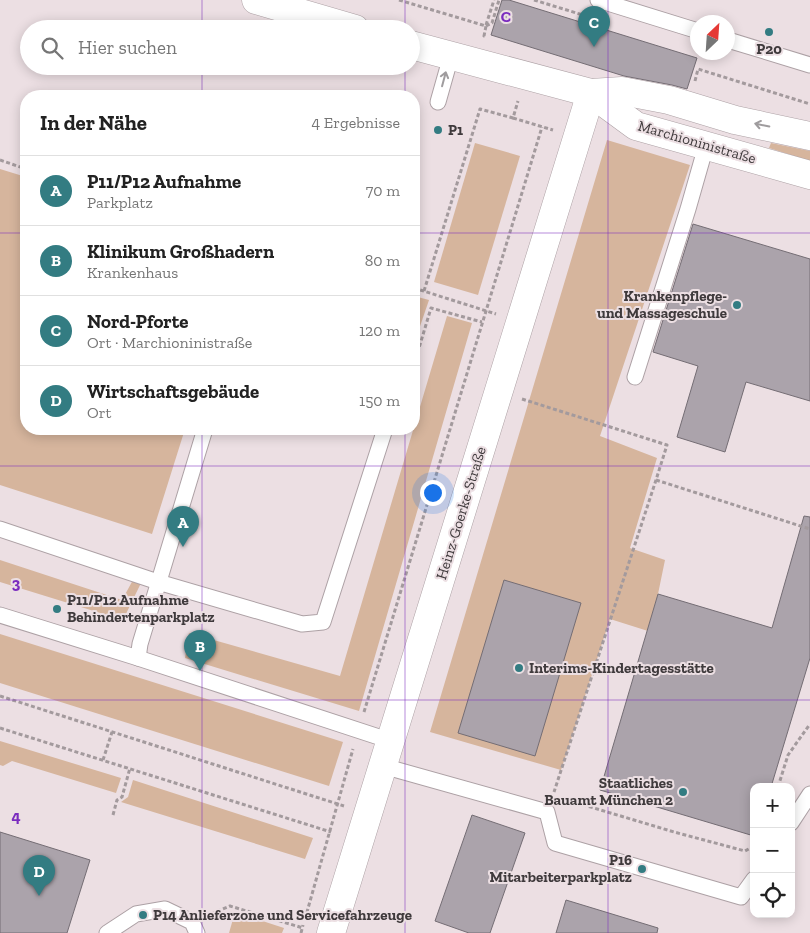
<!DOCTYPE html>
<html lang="de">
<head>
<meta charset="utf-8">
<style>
  :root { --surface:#fff; --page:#f6f6f6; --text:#222; --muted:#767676; --line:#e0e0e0; --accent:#337c82 }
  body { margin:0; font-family:"Zilla Slab",serif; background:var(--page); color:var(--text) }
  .controls { position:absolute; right:15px; bottom:15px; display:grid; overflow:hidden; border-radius:10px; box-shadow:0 2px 12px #0003 }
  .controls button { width:45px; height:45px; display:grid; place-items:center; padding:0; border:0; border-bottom:1px solid var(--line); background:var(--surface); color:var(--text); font:25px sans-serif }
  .compass { position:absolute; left:690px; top:15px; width:45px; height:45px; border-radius:50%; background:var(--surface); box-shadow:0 2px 12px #0003; rotate:25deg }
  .you { position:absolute; left:432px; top:492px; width:18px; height:18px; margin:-12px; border:4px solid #fff; border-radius:50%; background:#1a73e8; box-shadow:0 0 0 8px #1a73e833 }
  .badge { display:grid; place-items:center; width:32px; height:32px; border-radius:50%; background:var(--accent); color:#fff; font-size:16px; font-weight:700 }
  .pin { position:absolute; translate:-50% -41px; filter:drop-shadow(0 1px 2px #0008) }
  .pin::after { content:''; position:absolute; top:26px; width:18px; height:15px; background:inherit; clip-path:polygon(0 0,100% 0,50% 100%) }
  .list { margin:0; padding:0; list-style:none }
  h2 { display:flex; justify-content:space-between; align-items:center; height:65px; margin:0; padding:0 20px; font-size:21px }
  h2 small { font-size:16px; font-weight:400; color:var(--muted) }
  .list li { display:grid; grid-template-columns:32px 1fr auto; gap:15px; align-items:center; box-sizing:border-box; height:70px; padding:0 20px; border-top:1px solid var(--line) }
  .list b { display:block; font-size:19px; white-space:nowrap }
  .list p { margin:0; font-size:16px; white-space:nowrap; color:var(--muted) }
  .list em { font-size:16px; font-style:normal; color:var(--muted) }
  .icon { flex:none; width:28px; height:28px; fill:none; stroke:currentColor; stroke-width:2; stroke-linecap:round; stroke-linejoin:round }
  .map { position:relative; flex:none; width:810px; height:933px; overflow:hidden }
  .search { position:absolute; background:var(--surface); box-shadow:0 2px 12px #0003; left:20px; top:20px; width:400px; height:55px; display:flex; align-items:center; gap:12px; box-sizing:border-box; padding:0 18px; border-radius:28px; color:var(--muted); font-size:19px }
  .panel { position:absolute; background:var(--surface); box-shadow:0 2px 12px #0003; left:20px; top:90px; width:400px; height:345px; border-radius:20px }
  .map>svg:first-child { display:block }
  .green { fill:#d6b59d }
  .building { fill:#aba3ab; stroke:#746d74 }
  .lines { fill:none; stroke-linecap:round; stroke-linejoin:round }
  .service-casing { stroke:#ada1a5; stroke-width:17 }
  .minor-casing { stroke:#ada1a5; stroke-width:29 }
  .path { stroke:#a39a9d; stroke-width:3; stroke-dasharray:4 2.5; stroke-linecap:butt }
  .service { stroke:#fff; stroke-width:15 }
  .minor { stroke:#fff; stroke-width:28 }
  .oneway { stroke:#9f9c9e }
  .grid { fill:none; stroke:#7b2cbf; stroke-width:1; stroke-opacity:0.55 }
  .poi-dot { fill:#337c82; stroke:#ecdfe3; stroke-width:2 }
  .labels { text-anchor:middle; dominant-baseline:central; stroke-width:4; stroke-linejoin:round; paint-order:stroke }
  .poi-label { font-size:15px; font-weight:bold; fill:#3f3a3c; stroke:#ecdfe3; text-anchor:start }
  .street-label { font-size:15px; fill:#3f3a3c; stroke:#ecdfe3 }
  .grid-label { font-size:16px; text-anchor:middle; font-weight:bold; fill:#7b2cbf; stroke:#ecdfe3; stroke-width:4; stroke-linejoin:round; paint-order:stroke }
</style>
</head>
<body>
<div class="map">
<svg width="810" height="933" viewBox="0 0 810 933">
  <rect width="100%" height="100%" fill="#ecdfe3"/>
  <!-- green -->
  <g class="green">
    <path d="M607 140 690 165 600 436 657 458 630 548 665 560 658 594 648 631 610 619 561 770 430 732Z"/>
    <path d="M475 143 520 156 478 295 434 282Z"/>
    <path d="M771 143 810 151V161L769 148Z"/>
    <path d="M0 169 26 177V429H185L152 534 0 485Z"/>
    <path d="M414 296 429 300 416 338 414 337Z"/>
    <path d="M447 316 472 323 359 711 185 658 189 633 340 676Z"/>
    <path d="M0 560 122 600 133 580 141 583 123 620 0 582Z"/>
    <path d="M0 634 343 742 329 786 0 683Z"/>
    <path d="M0 741 121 778 116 793 12 761 3 766 0 765Z"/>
    <path d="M133 780 313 838 305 859 121 802 128 797Z"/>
    <path d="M235 912 284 928 282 933H229Z"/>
  </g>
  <!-- building -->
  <g class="building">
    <path d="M502 0H509L697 58 687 89 672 85 624 76 491 35Z"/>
    <path d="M693 224 810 259V401L746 382 725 452 677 437 698 366 653 352Z"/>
    <path d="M804 516 810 517V658L771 787H754V836L600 790 658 594 772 628Z"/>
    <path d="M504 580 581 603 535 756 458 733Z"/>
    <path d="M472 815 525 833 490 933H469L435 921Z"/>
    <path d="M0 832 90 860 67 933H0Z"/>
    <path d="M566 900 658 928 657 933H556Z"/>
  </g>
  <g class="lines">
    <defs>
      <g id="service">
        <path d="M598 0 698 31"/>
        <path d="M728 40 810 65"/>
        <path d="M438 102 451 56"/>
        <path d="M635 377 688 209 706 146"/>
        <path d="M0 529 158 582 302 624 323 622 385 429"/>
        <path d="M0 615 138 658 391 741"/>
        <path d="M138 658 140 644 205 429"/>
        <path d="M383 766 547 812 555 843 741 897 754 879"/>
        <path d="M791 823 810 794"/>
        <path d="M107 933 136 914 165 909 192 922 197 933"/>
      </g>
      <g id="minor">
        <path d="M256 0 355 29"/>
        <path d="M411 45 591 93 622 91 669 100 735 120 810 136"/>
        <path d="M591 93 636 126 810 175"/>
        <path d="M331 933 591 93"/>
      </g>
    </defs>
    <!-- service casing -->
    <use href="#service" class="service-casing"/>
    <!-- minor casing -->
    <use href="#minor" class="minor-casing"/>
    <!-- path -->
    <g class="path">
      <path d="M399 0 486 26 484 36H485"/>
      <path d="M534 0 583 15"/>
      <path d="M486 25 494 0"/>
      <path d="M486 26 492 23 499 0"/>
      <path d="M695 81 698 69 810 104"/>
      <path d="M513 118 553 130"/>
      <path d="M0 160 26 169"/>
      <path d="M414 288 496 314"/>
      <path d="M424 291 480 109 513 118 518 101"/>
      <path d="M414 349 419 348 431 308 482 322"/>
      <path d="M522 399 667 445 656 480 554 792"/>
      <path d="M656 480 810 529"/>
      <path d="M0 696 344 806"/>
      <path d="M364 712 542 127"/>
      <path d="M0 728 331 832"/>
      <path d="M103 760 112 732"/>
      <path d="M778 787 788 755 810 724"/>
      <path d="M564 799 674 832 745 851 754 846"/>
      <path d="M113 815 117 800 122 797 130 768"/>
      <path d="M211 914 230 906 303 928"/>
      <path d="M305 919 353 749"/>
      <path d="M301 933 303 925"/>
    </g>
    <!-- service -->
    <use href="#service" class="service"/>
    <!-- minor -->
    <use href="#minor" class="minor"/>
  </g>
  <!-- one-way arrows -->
  <defs><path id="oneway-shaft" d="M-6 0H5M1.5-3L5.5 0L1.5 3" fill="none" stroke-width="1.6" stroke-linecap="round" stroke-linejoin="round" transform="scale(1.25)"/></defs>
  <g class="oneway">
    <use href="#oneway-shaft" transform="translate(444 79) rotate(-75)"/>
    <use href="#oneway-shaft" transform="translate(762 125) rotate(-168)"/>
  </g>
  <!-- grid -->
  <path class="grid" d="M202 0V29M405 0V29M608 0V933M202 66V96M405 66V96M0 233H26M414 233H810M202 429V933M405 429V933M0 466H810M0 700H810"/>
  <!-- markers -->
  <g class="poi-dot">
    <circle cx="769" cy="32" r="5"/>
    <circle cx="438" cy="130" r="5"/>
    <circle cx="737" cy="305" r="5"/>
    <circle cx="57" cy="609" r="5"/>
    <circle cx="519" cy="668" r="5"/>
    <circle cx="683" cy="792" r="5"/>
    <circle cx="642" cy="869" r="5"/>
    <circle cx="143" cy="915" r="5"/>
  </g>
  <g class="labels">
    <!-- poi labels -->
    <g class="poi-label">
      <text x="769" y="49" text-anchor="middle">P20</text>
      <text x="448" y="130">P1</text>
      <text x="727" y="296" text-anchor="end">Krankenpflege-<tspan x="727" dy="17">und Massageschule</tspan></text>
      <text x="67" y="600">P11/P12 Aufnahme<tspan x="67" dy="17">Behindertenparkplatz</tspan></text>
      <text x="529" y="668">Interims-Kindertagesstätte</text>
      <text x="673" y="783" text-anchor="end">Staatliches<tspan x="673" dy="17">Bauamt München 2</tspan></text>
      <text x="632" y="860" text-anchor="end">P16<tspan x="632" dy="17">Mitarbeiterparkplatz</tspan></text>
      <text x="153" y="915">P14 Anlieferzone und Servicefahrzeuge</text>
    </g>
    <!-- street labels -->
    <g class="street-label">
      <text transform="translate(697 142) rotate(16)">Marchioninistraße</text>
      <text transform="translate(461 513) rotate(-73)">Heinz-Goerke-Straße</text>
    </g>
  </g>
  <g class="grid-label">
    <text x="506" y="22">C</text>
    <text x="16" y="589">3</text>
    <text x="16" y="822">4</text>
  </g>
</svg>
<div class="controls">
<button>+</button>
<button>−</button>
<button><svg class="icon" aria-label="locate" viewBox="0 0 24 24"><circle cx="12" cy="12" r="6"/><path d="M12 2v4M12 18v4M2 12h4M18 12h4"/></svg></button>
</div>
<svg class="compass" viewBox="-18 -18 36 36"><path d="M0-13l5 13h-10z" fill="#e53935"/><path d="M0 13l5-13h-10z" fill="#767676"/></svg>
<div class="you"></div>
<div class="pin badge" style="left:183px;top:547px">A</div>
<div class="pin badge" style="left:200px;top:671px">B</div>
<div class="pin badge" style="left:594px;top:47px">C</div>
<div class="pin badge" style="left:39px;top:896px">D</div>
<div class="search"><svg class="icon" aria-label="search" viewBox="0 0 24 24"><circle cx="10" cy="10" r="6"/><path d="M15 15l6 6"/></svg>Hier suchen</div>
<section class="panel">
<h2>In der Nähe<small>4 Ergebnisse</small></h2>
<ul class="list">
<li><span class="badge">A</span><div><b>P11/P12 Aufnahme</b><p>Parkplatz</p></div><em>70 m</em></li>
<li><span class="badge">B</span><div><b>Klinikum Großhadern</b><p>Krankenhaus</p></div><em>80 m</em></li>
<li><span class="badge">C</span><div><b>Nord-Pforte</b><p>Ort · Marchioninistraße</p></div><em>120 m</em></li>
<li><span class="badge">D</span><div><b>Wirtschaftsgebäude</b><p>Ort</p></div><em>150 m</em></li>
</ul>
</section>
</div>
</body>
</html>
